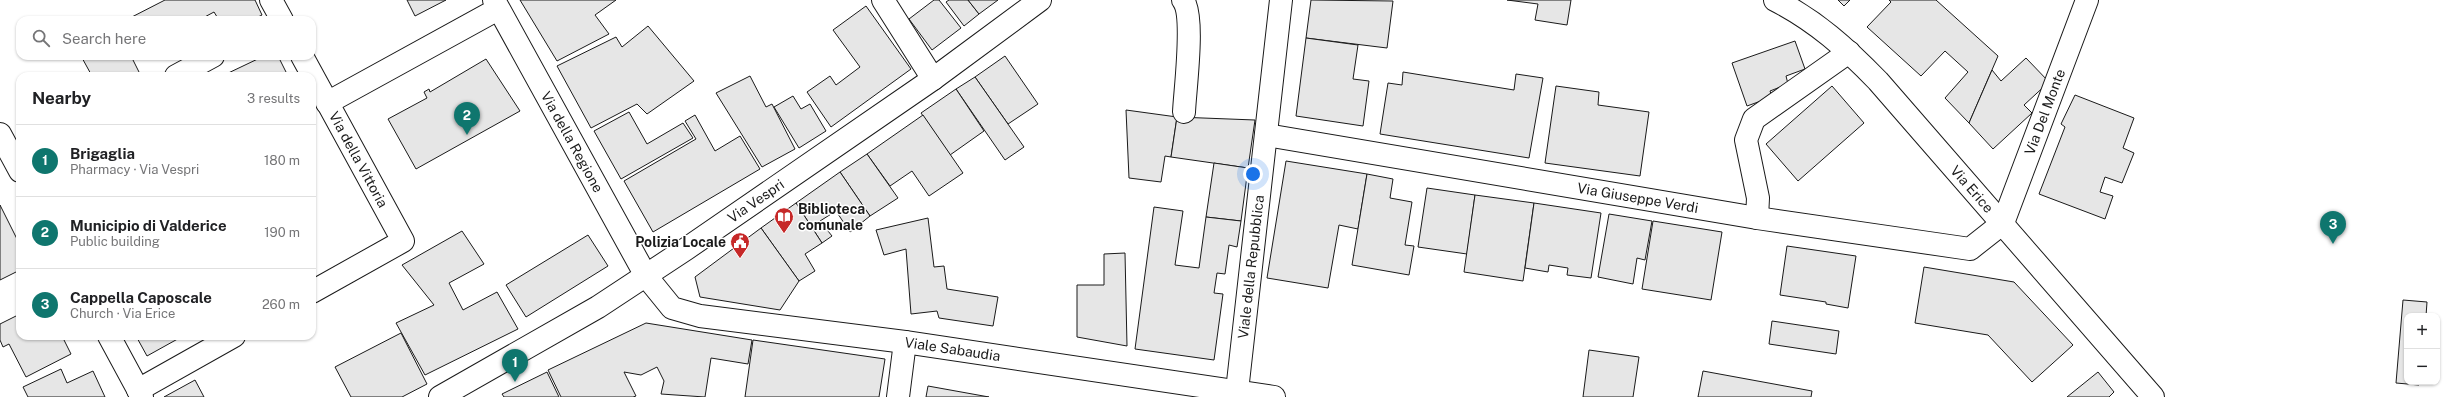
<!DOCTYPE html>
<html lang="en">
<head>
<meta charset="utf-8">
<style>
  :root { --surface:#fff; --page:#f6f6f6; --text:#202124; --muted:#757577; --line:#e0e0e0; --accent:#0f766e }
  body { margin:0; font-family:"Public Sans",sans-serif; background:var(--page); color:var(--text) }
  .controls { position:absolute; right:12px; bottom:12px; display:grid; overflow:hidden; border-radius:8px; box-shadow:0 1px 3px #0004 }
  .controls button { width:36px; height:36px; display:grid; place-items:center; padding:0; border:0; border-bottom:1px solid var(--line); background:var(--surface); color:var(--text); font:20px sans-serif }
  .you { position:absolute; left:1253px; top:174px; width:14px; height:14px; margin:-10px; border:3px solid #fff; border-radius:50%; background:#1a73e8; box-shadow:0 0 0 6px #1a73e833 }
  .badge { display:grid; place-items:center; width:26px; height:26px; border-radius:50%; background:var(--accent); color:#fff; font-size:13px; font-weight:700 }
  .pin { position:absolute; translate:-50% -33px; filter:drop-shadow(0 1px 2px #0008) }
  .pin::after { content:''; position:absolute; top:21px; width:14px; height:12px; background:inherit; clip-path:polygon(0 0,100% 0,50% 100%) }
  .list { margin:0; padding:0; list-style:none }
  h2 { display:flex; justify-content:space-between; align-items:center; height:52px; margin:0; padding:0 16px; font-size:17px }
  h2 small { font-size:13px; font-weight:400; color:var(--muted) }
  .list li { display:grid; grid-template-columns:26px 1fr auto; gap:12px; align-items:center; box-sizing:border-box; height:72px; padding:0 16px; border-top:1px solid var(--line) }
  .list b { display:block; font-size:15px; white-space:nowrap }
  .list p { margin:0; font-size:13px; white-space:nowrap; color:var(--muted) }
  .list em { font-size:13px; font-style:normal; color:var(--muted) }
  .icon { flex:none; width:22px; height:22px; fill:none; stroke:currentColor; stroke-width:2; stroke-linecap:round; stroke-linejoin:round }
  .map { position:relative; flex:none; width:2452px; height:397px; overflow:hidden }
  .search { position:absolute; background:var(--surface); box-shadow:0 1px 3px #0004; left:16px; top:16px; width:300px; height:44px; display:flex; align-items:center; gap:10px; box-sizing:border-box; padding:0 14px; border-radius:12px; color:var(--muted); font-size:15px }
  .panel { position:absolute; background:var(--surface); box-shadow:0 1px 3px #0004; left:16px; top:72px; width:300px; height:268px; border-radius:12px }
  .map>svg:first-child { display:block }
  .building { fill:#e6e6e6; stroke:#1a1a1a }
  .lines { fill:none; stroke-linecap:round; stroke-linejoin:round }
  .minor-casing { stroke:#1a1a1a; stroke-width:24 }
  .tertiary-casing { stroke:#1a1a1a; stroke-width:24 }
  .secondary-casing { stroke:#1a1a1a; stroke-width:24 }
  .primary-casing { stroke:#1a1a1a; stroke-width:24 }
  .minor { stroke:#fff; stroke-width:22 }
  .tertiary { stroke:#fff; stroke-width:22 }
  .secondary { stroke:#fff; stroke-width:22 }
  .primary { stroke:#fff; stroke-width:22 }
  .labels { text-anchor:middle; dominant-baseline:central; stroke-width:3; stroke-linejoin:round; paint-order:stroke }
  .street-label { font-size:14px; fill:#1a1a1a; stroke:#fff }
  .poi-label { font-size:14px; font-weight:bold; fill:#1a1a1a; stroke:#fff; text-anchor:start }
</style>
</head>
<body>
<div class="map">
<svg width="2452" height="397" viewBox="0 0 2452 397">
  <rect width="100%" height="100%" fill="#fff"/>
  <!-- building -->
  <g class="building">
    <path d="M165 0H255L262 15 252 20H219L214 12 199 20H126Z"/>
    <path d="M407 0H446L415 16Z"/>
    <path d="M520 0H616L595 15 609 34 557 61Z"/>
    <path d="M934 0H939L961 28 932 50 909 19Z"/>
    <path d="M949 0H968L979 14 964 26 946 2Z"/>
    <path d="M968 0H998L979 14Z"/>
    <path d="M1311 0 1393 1 1387 48 1306 38Z"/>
    <path d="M1507 0H1571L1567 25 1535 20 1538 4Z"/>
    <path d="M1838 0H1850L1844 6Z"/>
    <path d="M1889 0H1936L1998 56 1969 123 1945 98 1968 72 1945 51 1921 76 1867 27 1891 2Z"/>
    <path d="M866 6 911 69 831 127 807 92 830 76 836 85 860 67 833 30Z"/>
    <path d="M648 26 694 81 647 114 637 104 591 128 557 66 616 37 622 47Z"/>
    <path d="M1306 38 1358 45 1353 79 1369 81 1363 126 1296 116Z"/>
    <path d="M1795 41 1805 69 1786 76 1788 84 1770 91 1772 97 1747 106 1732 63Z"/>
    <path d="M81 56H131L141 76H92Z"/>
    <path d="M264 56H278L288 76H222Z"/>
    <path d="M1005 56 1038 104 1008 124 975 77Z"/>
    <path d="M2026 58 2049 82 2024 105 2032 113 1993 149 1969 123 1992 70 2001 81Z"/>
    <path d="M486 59 520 111 416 169 388 119 427 98 424 92 429 89 430 92Z"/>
    <path d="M1403 72 1514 90 1516 74 1543 78 1529 158 1380 134 1388 83 1402 85Z"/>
    <path d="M750 76 766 107 772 104 795 149 762 167 716 93Z"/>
    <path d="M975 77 1024 147 1005 160 956 89Z"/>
    <path d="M1556 86 1599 92 1598 105 1649 112 1640 176 1545 163Z"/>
    <path d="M1832 86 1864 123 1798 181 1766 144Z"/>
    <path d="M956 89 984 131 950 155 921 113Z"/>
    <path d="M2075 95 2134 118 2123 148 2134 153 2122 183 2105 177 2100 192 2113 196 2105 219 2039 194 2065 127 2061 124Z"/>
    <path d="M793 96 801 109 810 104 826 131 799 148 774 107Z"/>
    <path d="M1126 110 1177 117 1171 157 1165 156 1161 182 1129 178Z"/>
    <path d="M629 112 647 144 683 123 693 138 621 179 594 131Z"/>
    <path d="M695 115 715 151 740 136 760 169 653 232 624 181 696 139 685 121Z"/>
    <path d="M923 115 963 173 929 196 912 171 890 186 867 154Z"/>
    <path d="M1177 117 1255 120 1248 168 1171 157Z"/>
    <path d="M867 154 898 198 870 216 840 172Z"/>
    <path d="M1286 161 1367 174 1358 229 1339 225 1328 288 1267 278Z"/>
    <path d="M1214 163 1248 168 1241 221 1206 217Z"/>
    <path d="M840 172 870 216 850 232 836 211 820 221 832 236 822 243 796 203Z"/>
    <path d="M1367 174 1393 179 1390 198 1412 202 1405 245 1414 246 1409 275 1352 265Z"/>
    <path d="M1427 188 1475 195 1467 254 1418 247Z"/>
    <path d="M1475 195 1534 203 1523 281 1464 272Z"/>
    <path d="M796 203 822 243 805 254 815 271 799 281 761 228Z"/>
    <path d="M1534 203 1601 213 1591 278 1567 275 1568 268 1549 265 1548 272 1525 268Z"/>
    <path d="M0 205 20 245V270L0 280Z"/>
    <path d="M1154 207 1183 211 1175 265 1199 268 1206 217 1241 221 1237 247 1229 245 1225 274 1217 273 1214 293 1223 294 1214 360 1135 349Z"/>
    <path d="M1609 214 1652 221 1645 260 1637 258 1633 284 1598 277Z"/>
    <path d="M928 218 934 267 944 266 947 289 998 297 993 326 939 318 937 311 911 314 906 249 884 255 876 230Z"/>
    <path d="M1653 221 1722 232 1711 300 1642 289Z"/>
    <path d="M761 228 799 281 780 310 700 297 695 277Z"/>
    <path d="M462 231 484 264 449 283 463 310 497 292 518 329 425 375 396 323 434 305 402 265Z"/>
    <path d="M588 235 608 266 526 317 506 285Z"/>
    <path d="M1787 246 1856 256 1848 308 1826 304V302L1780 295Z"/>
    <path d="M1125 253 1127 346 1077 337V285H1104V254Z"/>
    <path d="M1924 267 2014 282 2073 345 2032 382 1988 335 1915 323Z"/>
    <path d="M2403 300 2427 302 2426 316H2407V382H2420L2419 385 2396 383Z"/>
    <path d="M20 314V336H62L71 354 26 377 9 344 3 347 0 340V324Z"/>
    <path d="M1772 321 1839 331 1836 354 1769 344Z"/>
    <path d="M646 323 752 340 748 364 711 358 705 397 661 394 664 381 657 367 641 375 624 372 636 396 633 397H561L548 370Z"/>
    <path d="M401 333 427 384 402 397H351L335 367Z"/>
    <path d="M136 336H183L147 356Z"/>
    <path d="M753 340 885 359 879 397H745Z"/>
    <path d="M1589 350 1639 357 1633 397H1583Z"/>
    <path d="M61 369 67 383 93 371 105 397H28L23 387Z"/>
    <path d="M1703 371 1812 391 1811 397H1698Z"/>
    <path d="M547 372 559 397H504L502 394Z"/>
    <path d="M2098 372 2114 392 2109 397H2067Z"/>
    <path d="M195 380 204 397H164Z"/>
    <path d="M928 386 989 397H926Z"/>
  </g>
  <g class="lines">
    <defs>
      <g id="minor">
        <path d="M271 0 282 20"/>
        <path d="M883 0 933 79"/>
        <path d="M1183 0C1195 16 1185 89 1184 112"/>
        <path id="s1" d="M302 56 403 241 312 292"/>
        <path d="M176 76 213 56"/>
        <path d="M327 103 498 9"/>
        <path d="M0 134 20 171"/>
        <path id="s2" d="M1266 135 1757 218 1970 249 2003 223 2087 0"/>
        <path d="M1757 218 1758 198 1746 140 1754 119 1849 52"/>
        <path d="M109 336 142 397"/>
        <path d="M138 390 234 336"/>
        <path id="s3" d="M1237 391 1281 0"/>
        <path d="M898 397 905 342"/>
      </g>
      <g id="tertiary">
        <path id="s4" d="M1775 0C1816 21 1846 48 1878 81L2153 397"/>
        <path id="s5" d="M646 276 672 308 700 316 905 342 1274 397"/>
      </g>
      <g id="secondary">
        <path id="s6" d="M494 0 646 276"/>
      </g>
      <g id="primary">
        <path id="s7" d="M440 397 598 307 686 249 933 79 1040 0"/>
      </g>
    </defs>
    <!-- minor casing -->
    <use href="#minor" class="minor-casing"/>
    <!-- tertiary casing -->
    <use href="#tertiary" class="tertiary-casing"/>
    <!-- secondary casing -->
    <use href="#secondary" class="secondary-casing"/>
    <!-- primary casing -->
    <use href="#primary" class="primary-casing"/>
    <!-- minor -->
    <use href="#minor" class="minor"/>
    <!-- tertiary -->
    <use href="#tertiary" class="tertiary"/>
    <!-- secondary -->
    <use href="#secondary" class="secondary"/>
    <!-- primary -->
    <use href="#primary" class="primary"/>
  </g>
  <!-- icons -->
  <defs>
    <symbol id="library-pin" viewBox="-11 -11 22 30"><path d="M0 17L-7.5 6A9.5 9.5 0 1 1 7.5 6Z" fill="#c62828" stroke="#fff"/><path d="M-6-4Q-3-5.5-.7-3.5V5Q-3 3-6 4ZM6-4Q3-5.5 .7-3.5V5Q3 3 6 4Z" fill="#fff"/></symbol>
    <symbol id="civic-pin" viewBox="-11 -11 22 30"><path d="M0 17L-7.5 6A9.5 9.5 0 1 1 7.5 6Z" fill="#c62828" stroke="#fff"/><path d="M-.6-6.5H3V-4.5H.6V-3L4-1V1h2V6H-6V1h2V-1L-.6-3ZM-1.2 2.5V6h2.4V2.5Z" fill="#fff"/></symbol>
  </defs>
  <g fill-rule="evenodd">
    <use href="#library-pin" x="773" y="206" width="22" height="30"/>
    <use href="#civic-pin" x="729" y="231" width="22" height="30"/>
  </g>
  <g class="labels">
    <!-- street labels -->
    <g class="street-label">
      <text stroke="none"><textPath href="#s2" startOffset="874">Via Del Monte</textPath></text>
      <text stroke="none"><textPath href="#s6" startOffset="162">Via della Regione</textPath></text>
      <text stroke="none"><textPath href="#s1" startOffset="118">Via della Vittoria</textPath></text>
      <text stroke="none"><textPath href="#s4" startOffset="275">Via Erice</textPath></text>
      <text stroke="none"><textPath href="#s2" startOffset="377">Via Giuseppe Verdi</textPath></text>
      <text stroke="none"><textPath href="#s7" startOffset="372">Via Vespri</textPath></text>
      <text stroke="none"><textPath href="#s3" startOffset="125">Viale della Repubblica</textPath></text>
      <text stroke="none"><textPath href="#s5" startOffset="325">Viale Sabaudia</textPath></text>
    </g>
    <!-- poi labels -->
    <g class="poi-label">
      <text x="798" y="209">Biblioteca<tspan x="798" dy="16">comunale</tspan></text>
      <text x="726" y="242" text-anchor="end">Polizia Locale</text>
    </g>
  </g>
</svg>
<div class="controls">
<button>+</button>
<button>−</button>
</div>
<div class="you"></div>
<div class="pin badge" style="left:515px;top:382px">1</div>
<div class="pin badge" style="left:467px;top:135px">2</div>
<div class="pin badge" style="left:2333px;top:244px">3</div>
<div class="search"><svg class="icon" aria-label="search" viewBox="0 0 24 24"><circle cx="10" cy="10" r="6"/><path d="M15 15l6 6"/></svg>Search here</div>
<section class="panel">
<h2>Nearby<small>3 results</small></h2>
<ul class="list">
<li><span class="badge">1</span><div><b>Brigaglia</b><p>Pharmacy · Via Vespri</p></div><em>180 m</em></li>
<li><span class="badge">2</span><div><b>Municipio di Valderice</b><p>Public building</p></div><em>190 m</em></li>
<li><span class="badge">3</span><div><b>Cappella Caposcale</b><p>Church · Via Erice</p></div><em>260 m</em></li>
</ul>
</section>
</div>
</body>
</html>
